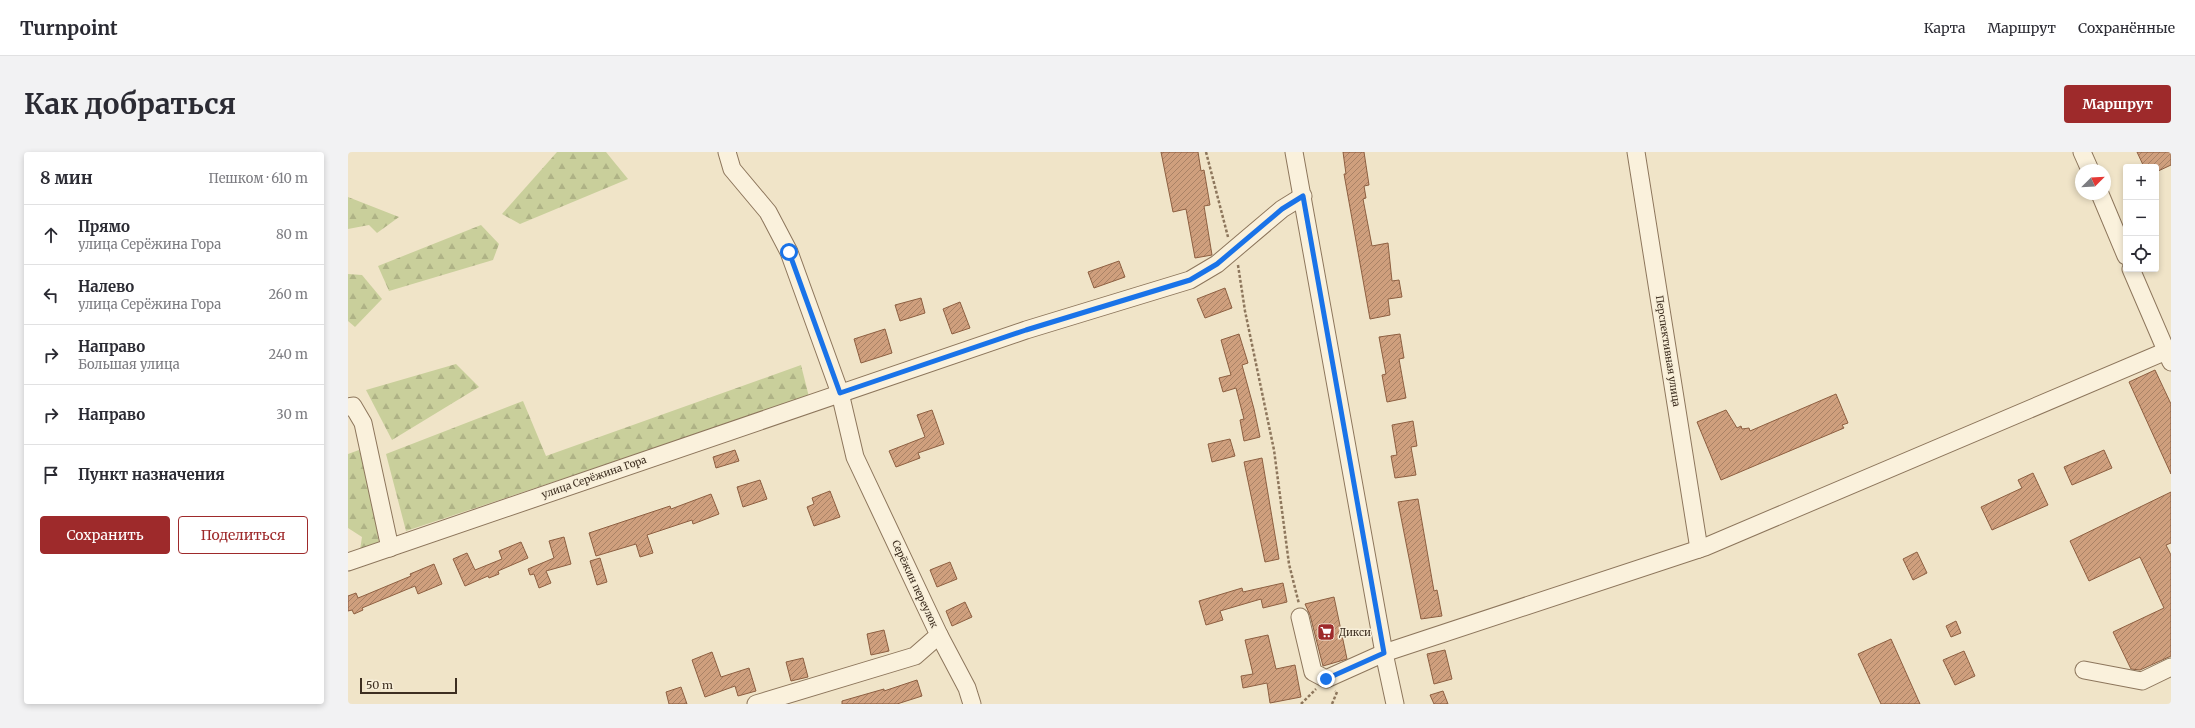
<!DOCTYPE html>
<html lang="ru">
<head>
<meta charset="utf-8">
<style>
  :root { --surface:#fff; --page:#f2f2f3; --text:#2b2b33; --muted:#7c7c81; --line:#e1e1e2; --accent:#9e2a2b }
  body { margin:0; font-family:Merriweather,serif; background:var(--page); color:var(--text) }
  .controls { position:absolute; right:12px; top:12px; display:grid; overflow:hidden; border-radius:4px; box-shadow:0 2px 6px #0003 }
  .controls button { width:36px; height:36px; display:grid; place-items:center; padding:0; border:0; border-bottom:1px solid var(--line); background:var(--surface); color:var(--text); font:20px sans-serif }
  .compass { position:absolute; left:1727px; top:12px; width:36px; height:36px; border-radius:50%; background:var(--surface); box-shadow:0 2px 6px #0003; rotate:66deg }
  .scale { position:absolute; left:12px; bottom:10px; width:97px; box-sizing:border-box; padding-left:4px; border:2px solid #3d2e20; border-top:0; font-size:11px; line-height:14px; white-space:nowrap; color:#3d2e20; -webkit-text-stroke:3px #f7eed8; paint-order:stroke }
  .stop { position:absolute; width:12px; height:12px; margin:-9px; border:3px solid #1a73e8; border-radius:50%; background:#fff }
  .stop.end { background:#1a73e8; border-color:#fff; box-shadow:0 1px 4px #0008 }
  .list { margin:0; padding:0; list-style:none }
  h2 { display:flex; justify-content:space-between; align-items:center; height:52px; margin:0; padding:0 16px; font-size:17px }
  h2 small { font-size:13px; font-weight:400; color:var(--muted) }
  .list li { display:grid; grid-template-columns:26px 1fr auto; gap:12px; align-items:center; box-sizing:border-box; height:60px; padding:0 16px; border-top:1px solid var(--line) }
  .list b { display:block; font-size:15px; white-space:nowrap }
  .list p { margin:0; font-size:13px; white-space:nowrap; color:var(--muted) }
  .list em { font-size:13px; font-style:normal; color:var(--muted) }
  .actions { display:flex; gap:8px; padding:12px 16px }
  .actions a { flex:1; padding:9px 0; border:1px solid var(--accent); border-radius:4px; text-align:center; font-size:14px; color:var(--accent) }
  .actions .main { background:var(--accent); color:#fff }
  .icon { flex:none; width:22px; height:22px; fill:none; stroke:currentColor; stroke-width:2; stroke-linecap:round; stroke-linejoin:round }
  .map { position:relative; flex:none; width:1823px; height:552px; overflow:hidden; border-radius:4px }
  header { display:flex; align-items:center; gap:24px; box-sizing:border-box; height:56px; padding:0 20px; background:var(--surface); border-bottom:1px solid var(--line) }
  header strong { font-size:19px }
  nav { display:flex; gap:22px; margin-inline-start:auto; font-size:14px }
  .intro { display:flex; align-items:center; justify-content:space-between; box-sizing:border-box; height:96px; padding:0 24px }
  h1 { margin:0; font-size:28px }
  .button { padding:10px 18px; border-radius:4px; background:var(--accent); color:#fff; font-size:14px; font-weight:700 }
  main { display:flex; gap:24px; padding:0 24px }
  aside { flex:1; background:var(--surface); border-radius:4px; box-shadow:0 2px 6px #0003 }
  .map>svg:first-child { display:block }
  .forest { fill:url(#forest-firs) }
  .building { fill:url(#building-hatch); stroke:#8d5f41 }
  .lines { fill:none; stroke-linecap:round; stroke-linejoin:round }
  .minor-casing { stroke:#8d765c; stroke-width:19 }
  .path { stroke:#8d765c; stroke-width:2.5; stroke-dasharray:3 2; stroke-linecap:butt }
  .minor { stroke:#faf1dc; stroke-width:17 }
  .route { stroke:#1a73e8; stroke-width:5 }
  .labels { text-anchor:middle; dominant-baseline:central; stroke-width:3; stroke-linejoin:round; paint-order:stroke }
  .street-label { font-size:10px; fill:#3d2e20; stroke:#f7eed8 }
  .poi-label { font-size:10px; fill:#3d2e20; stroke:#f7eed8; text-anchor:start }
</style>
</head>
<body>
<header>
<strong>Turnpoint</strong>
<nav><a>Карта</a><a>Маршрут</a><a>Сохранённые</a></nav>
</header>
<div class="intro"><h1>Как добраться</h1><a class="button">Маршрут</a></div>
<main>
<aside>
<h2>8 мин<small>Пешком · 610 m</small></h2>
<ul class="list">
<li><svg class="icon" aria-label="ahead" viewBox="0 0 24 24"><path d="M12 20V5M6 11l6-6 6 6"/></svg><div><b>Прямо</b><p>улица Серёжина Гора</p></div><em>80 m</em></li>
<li><svg class="icon" aria-label="left" viewBox="0 0 24 24"><path d="M17 20v-9H6M10 6l-5 5 5 5"/></svg><div><b>Налево</b><p>улица Серёжина Гора</p></div><em>260 m</em></li>
<li><svg class="icon" aria-label="right" viewBox="0 0 24 24"><path d="M7 20v-9h11M14 6l5 5-5 5"/></svg><div><b>Направо</b><p>Большая улица</p></div><em>240 m</em></li>
<li><svg class="icon" aria-label="right" viewBox="0 0 24 24"><path d="M7 20v-9h11M14 6l5 5-5 5"/></svg><div><b>Направо</b></div><em>30 m</em></li>
<li><svg class="icon" aria-label="arrive" viewBox="0 0 24 24"><path d="M6 21V4h12l-3 4 3 4H6"/></svg><div><b>Пункт назначения</b></div></li>
</ul>
<div class="actions"><a class="main">Сохранить</a><a>Поделиться</a></div>
</aside>
<div class="map">
<svg width="1823" height="552" viewBox="0 0 1823 552">
  <defs>
    <pattern id="forest-firs" width="22" height="20" patternUnits="userSpaceOnUse"><rect width="22" height="20" fill="#c9cf9b"/><path d="M5 1l3.5 6h-7zM16 11l3.5 6h-7z" fill="#aeb285"/></pattern>
    <pattern id="building-hatch" width="6" height="6" patternUnits="userSpaceOnUse"><rect width="6" height="6" fill="#cf9f7d"/><path d="M-1 1l2-2M0 6l6-6M5 7l2-2" fill="none" stroke="#a98266"/></pattern>
  </defs>
  <rect width="100%" height="100%" fill="#f0e4c8"/>
  <!-- forest -->
  <g class="forest">
    <path d="M209 0H258L280 27 172 72 154 62Z"/>
    <path d="M0 45 51 65 29 81 21 73 0 77Z"/>
    <path d="M133 73 151 92 145 108 41 139 30 114Z"/>
    <path d="M0 122 14 123 34 147 7 175 0 169Z"/>
    <path d="M108 212 131 235 44 288 18 238Z"/>
    <path d="M453 213 461 245 58 379 38 302 175 249 198 304Z"/>
    <path d="M11 298 21 326 31 391 12 398 14 385 0 376V302Z"/>
  </g>
  <!-- building -->
  <g class="building">
    <path d="M813 0H850L853 19 856 18 862 53 856 54 864 103 847 106 838 57 825 60Z"/>
    <path d="M995 0H1016L1021 33 1016 34 1018 46 1015 47 1024 94 1040 91 1044 129 1051 128 1054 145 1040 147 1042 163 1022 167 996 22H998Z"/>
    <path d="M1789 0H1823V13L1808 20V15H1796Z"/>
    <path d="M771 109 777 125 746 136 740 120Z"/>
    <path d="M877 136 884 156 857 166 849 147Z"/>
    <path d="M573 146 577 161 552 169 547 153Z"/>
    <path d="M612 150 622 176 604 182 595 157Z"/>
    <path d="M537 177 544 201 513 211 506 187Z"/>
    <path d="M891 182 900 211 894 213 906 257 912 285 896 289 892 268 896 267 888 236 875 240 871 226 883 223 873 188Z"/>
    <path d="M1052 182 1056 206 1051 207 1058 246 1039 250 1034 223 1038 222 1031 185Z"/>
    <path d="M1807 218 1823 252V322L1781 230Z"/>
    <path d="M1488 242 1500 271 1494 273 1496 276 1373 328 1349 270 1378 258 1389 276 1393 274 1394 277 1401 276 1402 279Z"/>
    <path d="M584 258 596 292 570 301 572 306 548 315 541 299 577 285 569 263Z"/>
    <path d="M1065 269 1069 294 1063 295 1068 323 1047 326 1043 304 1049 303 1044 273Z"/>
    <path d="M882 287 887 304 864 310 860 292Z"/>
    <path d="M387 298 391 309 368 316 365 305Z"/>
    <path d="M1756 298 1764 316 1724 333 1716 315Z"/>
    <path d="M914 306 931 407 917 410 896 310Z"/>
    <path d="M1685 321 1700 353 1644 378 1633 355 1674 336 1670 328Z"/>
    <path d="M412 328 419 347 395 355 389 335Z"/>
    <path d="M482 339 492 365 466 374 459 355 466 352 464 346Z"/>
    <path d="M1823 340V391L1818 393 1823 403V504L1792 518 1783 517 1765 480 1816 456 1792 405 1741 429 1722 389Z"/>
    <path d="M363 342 371 362 345 372 344 368 299 383 305 401 292 405 288 392 248 404 241 381 322 354 323 357Z"/>
    <path d="M1070 347 1086 439 1089 438 1094 464 1073 467 1050 350Z"/>
    <path d="M216 385 223 412 198 419 203 431 191 436 186 422 182 423 180 417 206 406 201 389Z"/>
    <path d="M173 390 180 406 150 419 151 422 141 426 140 424 117 434 105 407 119 401 127 418 154 407 151 399Z"/>
    <path d="M1569 400 1579 421 1565 428 1555 407Z"/>
    <path d="M252 406 259 430 249 433 242 409Z"/>
    <path d="M602 410 609 427 589 435 582 418Z"/>
    <path d="M86 412 94 432 70 442 67 434 14 456 15 458 6 462 4 458 0 459V444L8 441 10 446 15 444 63 424 62 422Z"/>
    <path d="M935 431 939 450 915 456 913 447 872 459 875 468 858 473 851 449 894 436 895 440Z"/>
    <path d="M986 445 999 507 975 514 962 463 957 452Z"/>
    <path d="M617 450 624 465 604 474 598 459Z"/>
    <path d="M1608 469 1613 481 1603 485 1598 474Z"/>
    <path d="M536 478 541 499 523 503 519 482Z"/>
    <path d="M920 483 928 517 947 513 953 545 922 551 919 531 895 536 893 524 905 522 897 488Z"/>
    <path d="M1543 487 1572 552H1533L1510 502Z"/>
    <path d="M1097 498 1104 527 1086 532 1079 502Z"/>
    <path d="M1616 499 1627 524 1607 533 1595 508Z"/>
    <path d="M364 500 373 525 401 516 408 539 390 544 387 534 357 545 344 508Z"/>
    <path d="M455 506 460 525 443 529 438 510Z"/>
    <path d="M569 528 574 544 549 552H494V549L536 537V539Z"/>
    <path d="M333 535 339 552H321L318 540Z"/>
    <path d="M1095 539 1100 552H1086L1082 543Z"/>
  </g>
  <g class="lines">
    <defs>
      <g id="minor">
        <path d="M379 0 384 17 420 60 441 100 492 241 507 305 591 483 567 504 408 552"/>
        <path d="M946 0 1036 501 1047 552"/>
        <path d="M1288 0 1351 397"/>
        <path d="M1734 0 1742 18"/>
        <path d="M1752 42 1778 104"/>
        <path d="M1783 117 1823 210"/>
        <path d="M0 255 5 254 15 271 42 396"/>
        <path d="M0 410 678 178 842 128 869 112 934 57 955 44"/>
        <path d="M952 465 965 520 978 527 1036 501 1357 395 1823 197"/>
        <path d="M591 483 619 536 624 552"/>
        <path d="M1736 518 1794 529 1823 515"/>
      </g>
    </defs>
    <!-- minor casing -->
    <use href="#minor" class="minor-casing"/>
    <!-- path -->
    <g class="path">
      <path d="M858 0 880 85"/>
      <path d="M890 113 897 159 926 298 941 412 951 452"/>
      <path d="M953 552 968 537"/>
      <path d="M984 552 989 540 987 539"/>
    </g>
    <!-- minor -->
    <use href="#minor" class="minor"/>
  </g>
  <g class="lines">
    <!-- route -->
    <path class="route" d="M441 100 492 241 678 178 842 128 869 112 934 57 955 44 1036 501 978 527"/>
  </g>
  <!-- icons -->
  <defs>
    <symbol id="supermarket-square" viewBox="-11 -11 22 22"><rect x="-9" y="-9" width="18" height="18" rx="4" fill="#9e2a2b" stroke="#f7eed8"/><path d="M-6-5.5h2.5l.6 2H6L4.5 2H-2.5L-4.4-4H-6ZM-1.5 3.2a1.3 1.3 0 1 0 .1 0ZM3 3.2a1.3 1.3 0 1 0 .1 0Z" fill="#fff"/></symbol>
  </defs>
  <g fill-rule="evenodd">
    <use href="#supermarket-square" x="968" y="470" width="20" height="20"/>
  </g>
  <g class="labels">
    <!-- street labels -->
    <g class="street-label">
      <text transform="translate(1320 199) rotate(81)">Перспективная улица</text>
      <text transform="translate(246 325) rotate(-19)">улица Серёжина Гора</text>
      <text transform="translate(567 432) rotate(65)">Серёжин переулок</text>
    </g>
    <!-- poi labels -->
    <g class="poi-label">
      <text x="991" y="480">Дикси</text>
    </g>
  </g>
</svg>
<div class="controls">
<button>+</button>
<button>−</button>
<button><svg class="icon" aria-label="locate" viewBox="0 0 24 24"><circle cx="12" cy="12" r="6"/><path d="M12 2v4M12 18v4M2 12h4M18 12h4"/></svg></button>
</div>
<svg class="compass" viewBox="-18 -18 36 36"><path d="M0-13l5 13h-10z" fill="#e53935"/><path d="M0 13l5-13h-10z" fill="#7c7c81"/></svg>
<div class="scale">50 m</div>
<div class="stop" style="left:441px;top:100px"></div>
<div class="stop end" style="left:978px;top:527px"></div>
</div>
</main>
</body>
</html>
